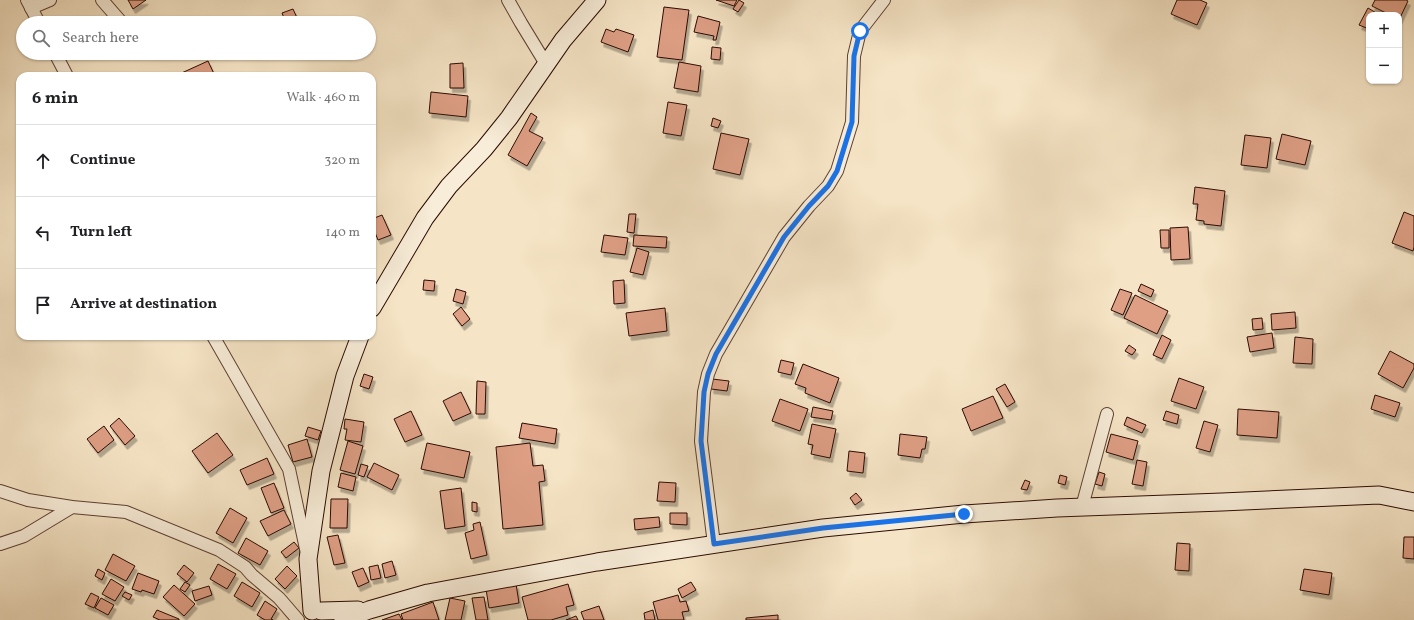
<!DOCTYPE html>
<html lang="en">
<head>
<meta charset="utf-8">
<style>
  :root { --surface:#fff; --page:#f2f2f2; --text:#202124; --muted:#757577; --line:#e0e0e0 }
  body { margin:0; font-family:Vollkorn,serif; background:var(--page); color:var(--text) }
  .controls { position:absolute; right:12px; top:12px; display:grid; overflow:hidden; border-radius:8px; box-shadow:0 1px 3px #0004 }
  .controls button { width:36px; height:36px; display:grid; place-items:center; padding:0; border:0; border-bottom:1px solid var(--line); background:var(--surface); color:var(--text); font:20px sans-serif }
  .stop { position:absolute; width:12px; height:12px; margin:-9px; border:3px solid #1a73e8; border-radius:50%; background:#fff }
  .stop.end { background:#1a73e8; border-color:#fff; box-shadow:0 1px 4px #0008 }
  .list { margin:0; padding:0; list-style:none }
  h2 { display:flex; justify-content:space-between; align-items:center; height:52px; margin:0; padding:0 16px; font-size:17px }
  h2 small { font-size:13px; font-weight:400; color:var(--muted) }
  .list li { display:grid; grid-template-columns:26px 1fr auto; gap:12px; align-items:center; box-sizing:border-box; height:72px; padding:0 16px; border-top:1px solid var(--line) }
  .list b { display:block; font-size:15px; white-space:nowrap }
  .list em { font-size:13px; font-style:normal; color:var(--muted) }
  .icon { flex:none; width:22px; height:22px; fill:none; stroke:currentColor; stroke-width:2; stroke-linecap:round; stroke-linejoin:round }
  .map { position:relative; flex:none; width:1414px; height:620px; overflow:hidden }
  .search { position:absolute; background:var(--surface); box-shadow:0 1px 3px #0004; left:16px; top:16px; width:360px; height:44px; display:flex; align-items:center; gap:10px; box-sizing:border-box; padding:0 14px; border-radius:22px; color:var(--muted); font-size:15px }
  .panel { position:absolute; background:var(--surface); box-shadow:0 1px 3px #0004; left:16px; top:72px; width:360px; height:268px; border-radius:12px }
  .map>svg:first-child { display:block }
  .building { fill:#de9f85; stroke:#2b0a01; filter:url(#shadow) }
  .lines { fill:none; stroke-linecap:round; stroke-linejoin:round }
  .street-casing { stroke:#5e4032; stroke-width:14 }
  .secondary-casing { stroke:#2b0a01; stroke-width:19 }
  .street { stroke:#f8edd9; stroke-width:12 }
  .secondary { stroke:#f8edd9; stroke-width:17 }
  .route { stroke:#1a73e8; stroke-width:5 }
</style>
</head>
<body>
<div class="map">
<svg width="1414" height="620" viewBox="0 0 1414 620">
  <defs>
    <filter id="shadow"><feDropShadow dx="2.5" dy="4.5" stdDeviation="0" flood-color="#0004"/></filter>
  </defs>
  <rect width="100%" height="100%" fill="#f5e4c5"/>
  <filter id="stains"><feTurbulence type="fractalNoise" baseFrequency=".005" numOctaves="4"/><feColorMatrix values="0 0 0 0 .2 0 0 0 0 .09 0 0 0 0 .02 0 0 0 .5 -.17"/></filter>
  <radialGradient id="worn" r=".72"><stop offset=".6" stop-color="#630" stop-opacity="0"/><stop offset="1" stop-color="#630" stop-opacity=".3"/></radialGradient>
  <!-- building -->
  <g class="building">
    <path d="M128 0H146L133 9Z"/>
    <path d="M716 0H737L734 6Z"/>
    <path d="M739 0 744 3 738 12 733 9Z"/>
    <path d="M1177 0H1200L1207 3 1197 25 1171 14Z"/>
    <path d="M1375 0H1406L1408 1 1399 20V15H1390L1372 6Z"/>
    <path d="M664 7 689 10 682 60 657 57Z"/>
    <path d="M1368 8 1378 14V15H1369V29L1359 25Z"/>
    <path d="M293 9 298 20 290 23H286L282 13Z"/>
    <path d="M698 16 720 22 716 40H713L714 36 694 32Z"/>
    <path d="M606 29 614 32 616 29 634 35 628 52 601 42Z"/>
    <path d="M712 47 721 48 720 60 711 59Z"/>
    <path d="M208 61 215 76H175Z"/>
    <path d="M679 62 701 66 698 92 674 88Z"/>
    <path d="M463 63 464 88H450V64Z"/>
    <path d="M431 92 468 96 466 117 429 113Z"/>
    <path d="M668 102 687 105 681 136 663 133Z"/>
    <path d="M531 113 537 117 529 131 543 138 527 166 508 155Z"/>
    <path d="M713 118 721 121 718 128 711 126Z"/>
    <path d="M721 133 749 139 740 175 713 169Z"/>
    <path d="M1282 134 1311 141 1305 165 1276 159Z"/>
    <path d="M1245 135 1271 138 1267 168 1241 165Z"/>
    <path d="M1195 187 1225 191 1221 226 1204 224V221L1196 220 1198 204H1193Z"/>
    <path d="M1404 212 1414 216V247L1413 251 1392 243Z"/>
    <path d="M629 214H636L634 233 627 232Z"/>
    <path d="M382 215 391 235 378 240 372 225V219Z"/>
    <path d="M1188 227 1190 259 1171 260 1170 228Z"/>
    <path d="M1160 230H1169V248H1161Z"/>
    <path d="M604 235 628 238 625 255 601 252Z"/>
    <path d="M634 235 667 237 666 248 633 246Z"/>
    <path d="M637 248 649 252 643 275 630 272Z"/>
    <path d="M424 280 435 281 434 291 423 290Z"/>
    <path d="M624 280 625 303 614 304 613 281Z"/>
    <path d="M1141 284 1154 290 1151 297 1138 291Z"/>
    <path d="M456 289 466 292 463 304 453 301Z"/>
    <path d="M1120 289 1132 293 1123 315 1111 310Z"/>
    <path d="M1135 295 1168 311 1157 334 1124 318Z"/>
    <path d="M461 307 470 319 462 326 453 314Z"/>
    <path d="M665 308 667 331 629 336 626 313Z"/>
    <path d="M1295 312 1296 328 1272 330 1271 314Z"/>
    <path d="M1262 318 1263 329 1253 330 1252 319Z"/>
    <path d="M1272 333 1274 348 1250 352 1247 337Z"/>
    <path d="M1162 335 1171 340 1162 359 1153 355Z"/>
    <path d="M1295 337 1313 339 1312 364 1293 363Z"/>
    <path d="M1129 345 1136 350 1132 355 1125 351Z"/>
    <path d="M1390 351 1414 364V368L1403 388 1378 374Z"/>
    <path d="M781 360 794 363 791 375 778 372Z"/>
    <path d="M803 364 839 378 830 403 805 393 806 388 795 384Z"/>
    <path d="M364 374 373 377 369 389 360 386Z"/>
    <path d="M1179 378 1204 387 1196 409 1171 401Z"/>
    <path d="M712 379 729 381 727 391 711 389Z"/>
    <path d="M477 381 486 382 485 414H476Z"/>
    <path d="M1005 384 1015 402 1007 407 996 389Z"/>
    <path d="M461 392 471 413 453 421 443 401Z"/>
    <path d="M1375 395 1400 403 1395 417 1371 409Z"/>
    <path d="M993 396 1003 418 971 431 962 409Z"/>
    <path d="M780 399 808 409 800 431 772 421Z"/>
    <path d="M813 407 833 411 831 420 811 417Z"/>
    <path d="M1238 409 1279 412 1277 438 1237 435Z"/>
    <path d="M411 411 422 435 405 442 394 419Z"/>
    <path d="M1166 411 1179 415 1177 424 1163 420Z"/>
    <path d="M1127 417 1146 425 1142 433 1124 425Z"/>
    <path d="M119 418 135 436 125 445 110 426Z"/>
    <path d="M345 419 364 422 361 442 345 440 347 429H344Z"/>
    <path d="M1204 421 1218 425 1210 452 1196 448Z"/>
    <path d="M522 423 557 429 555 444 519 438Z"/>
    <path d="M812 424 836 429 830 458 811 454 813 445 808 444Z"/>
    <path d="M104 426 114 440 98 453 87 439Z"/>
    <path d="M308 427 321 431 318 440 305 436Z"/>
    <path d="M217 433 233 455 208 473 192 451Z"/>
    <path d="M900 434 927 437 925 449H922L920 458 898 455Z"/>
    <path d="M1111 434 1138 441 1133 460 1106 452Z"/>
    <path d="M307 439 312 457 293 462 288 445Z"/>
    <path d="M348 441 363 446 355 474 340 470Z"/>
    <path d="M427 443 470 452 464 478 421 469Z"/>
    <path d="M530 443 533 466 543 465 545 481 539 482 543 525 503 529 496 447Z"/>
    <path d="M849 451 865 453 863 473 847 471Z"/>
    <path d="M267 458 274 474 247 485 240 470Z"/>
    <path d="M1137 460 1147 462 1143 486 1132 484Z"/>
    <path d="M374 463 399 475 392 490 367 477Z"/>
    <path d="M361 464 368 466 364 477 358 475Z"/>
    <path d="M1099 472 1105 474 1102 486 1095 484Z"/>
    <path d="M341 473 356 477 353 491 338 487Z"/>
    <path d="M1060 475 1067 477 1065 485 1058 483Z"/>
    <path d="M1025 480 1030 482 1027 490 1021 489Z"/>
    <path d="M659 482 676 483 675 502 657 501Z"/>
    <path d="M274 483 284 508 271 513 261 488Z"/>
    <path d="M461 488 465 526 445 529 440 491Z"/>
    <path d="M856 493 862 500 855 505 850 498Z"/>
    <path d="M331 499H348L347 528H330Z"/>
    <path d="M472 502 477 503V512L472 511Z"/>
    <path d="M230 508 247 518 233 543 216 533Z"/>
    <path d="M284 510 291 524 268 536 260 521Z"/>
    <path d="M670 513H687V525L670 524Z"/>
    <path d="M659 517 660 527 635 530 634 519Z"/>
    <path d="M480 522 487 555 471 559 465 533 474 530 473 524Z"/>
    <path d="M338 535 345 563 334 565 327 537Z"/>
    <path d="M1404 537H1414V559L1403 558Z"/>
    <path d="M246 538 268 551 260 565 238 553Z"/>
    <path d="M294 542 299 548 286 558 281 552Z"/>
    <path d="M1177 543 1190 544 1189 571 1175 570Z"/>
    <path d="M113 554 135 566 126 581 105 570Z"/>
    <path d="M392 561 396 575 385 578 382 564Z"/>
    <path d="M218 564 236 574 227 589 210 579Z"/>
    <path d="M184 565 194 573 187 582 177 574Z"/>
    <path d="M378 565 381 578 371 580 369 567Z"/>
    <path d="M287 566 297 576 285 589 275 579Z"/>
    <path d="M363 568 369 582 358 587 352 572Z"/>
    <path d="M98 569 105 573 102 580 95 576Z"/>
    <path d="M1304 569 1332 573 1329 595 1300 590Z"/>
    <path d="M138 573 159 581 154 594 142 590 141 592 132 589Z"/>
    <path d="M111 579 124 587 115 601 102 594Z"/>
    <path d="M185 582 190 585 185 592 180 589Z"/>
    <path d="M242 582 260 593 252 607 234 596Z"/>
    <path d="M691 582 696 590 682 598 678 589Z"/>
    <path d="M516 584 519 603 489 608 486 589Z"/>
    <path d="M568 584 574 605 566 607 568 615 551 620H528L522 597Z"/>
    <path d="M174 585 195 604 184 616 163 597Z"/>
    <path d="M209 586 212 595 195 601 192 591Z"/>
    <path d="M125 592 132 595 129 600 122 596Z"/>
    <path d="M91 593 99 597 94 608 85 604Z"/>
    <path d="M678 595 680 602 686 601 689 611 682 612 684 620H658L653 602Z"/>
    <path d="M484 597 488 620H476L472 598Z"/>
    <path d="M101 598 114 605 108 615 95 608Z"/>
    <path d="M450 598 465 601 461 620H445Z"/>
    <path d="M265 601 277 609 271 619 273 620H265L257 615Z"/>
    <path d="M433 602 439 620H403L401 614Z"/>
    <path d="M599 606 604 620H584L581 612Z"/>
    <path d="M157 610 179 619V620H160L153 617Z"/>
    <path d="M653 610 655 620H645L644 613Z"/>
    <path d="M399 614 402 620H382Z"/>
    <path d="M778 615V620H746V618Z"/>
    <path d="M576 616 578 620H566Z"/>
  </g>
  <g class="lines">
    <defs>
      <g id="street">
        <path d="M27 0 39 23"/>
        <path d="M102 0 122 23"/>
        <path d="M508 0 521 23 546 64"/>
        <path d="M31 8 50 0"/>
        <path d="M55 53 67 76"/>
        <path d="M213 336 289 469 306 549"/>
        <path d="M0 491 28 500 72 507 126 512 219 550 245 567 252 575 279 598 298 620"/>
        <path d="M1082 507 1107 414"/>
        <path d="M0 544 24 536 72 507"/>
        <path d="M714 544 701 441 704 392 708 374 716 354 784 237 809 206 828 186 837 171 852 122 854 56 860 31 884 0"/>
      </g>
      <g id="secondary">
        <path d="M372 308 425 218 449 186 484 149 509 118 563 40 597 0"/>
        <path d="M312 611 308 559 321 471 345 376 360 336"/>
        <path d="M321 611 358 610"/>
        <path d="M343 620 369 610 428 593 597 562 823 528 964 514 1057 508 1222 502 1379 495 1414 502"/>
      </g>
    </defs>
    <!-- street casing -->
    <use href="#street" class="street-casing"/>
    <!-- secondary casing -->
    <use href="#secondary" class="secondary-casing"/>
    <!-- street -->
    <use href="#street" class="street"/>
    <!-- secondary -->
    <use href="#secondary" class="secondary"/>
  </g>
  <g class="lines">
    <!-- route -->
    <path class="route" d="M860 31 854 56 852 122 837 171 828 186 809 206 784 237 716 354 708 374 704 392 701 441 714 544 823 528 964 514"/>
  </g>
  <rect width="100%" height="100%" filter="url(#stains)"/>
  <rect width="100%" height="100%" fill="url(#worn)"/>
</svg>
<div class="controls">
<button>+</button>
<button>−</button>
</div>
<div class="stop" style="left:860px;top:31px"></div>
<div class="stop end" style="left:964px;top:514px"></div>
<div class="search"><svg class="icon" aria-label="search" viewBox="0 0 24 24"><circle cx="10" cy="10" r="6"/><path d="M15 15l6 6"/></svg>Search here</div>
<section class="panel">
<h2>6 min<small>Walk · 460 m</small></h2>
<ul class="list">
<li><svg class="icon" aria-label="ahead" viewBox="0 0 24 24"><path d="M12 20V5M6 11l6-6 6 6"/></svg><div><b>Continue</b></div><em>320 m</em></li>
<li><svg class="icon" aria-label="left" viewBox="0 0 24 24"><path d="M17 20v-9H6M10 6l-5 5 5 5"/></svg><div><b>Turn left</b></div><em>140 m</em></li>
<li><svg class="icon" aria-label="arrive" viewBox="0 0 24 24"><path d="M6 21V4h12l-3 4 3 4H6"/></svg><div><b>Arrive at destination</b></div></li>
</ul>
</section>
</div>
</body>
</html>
